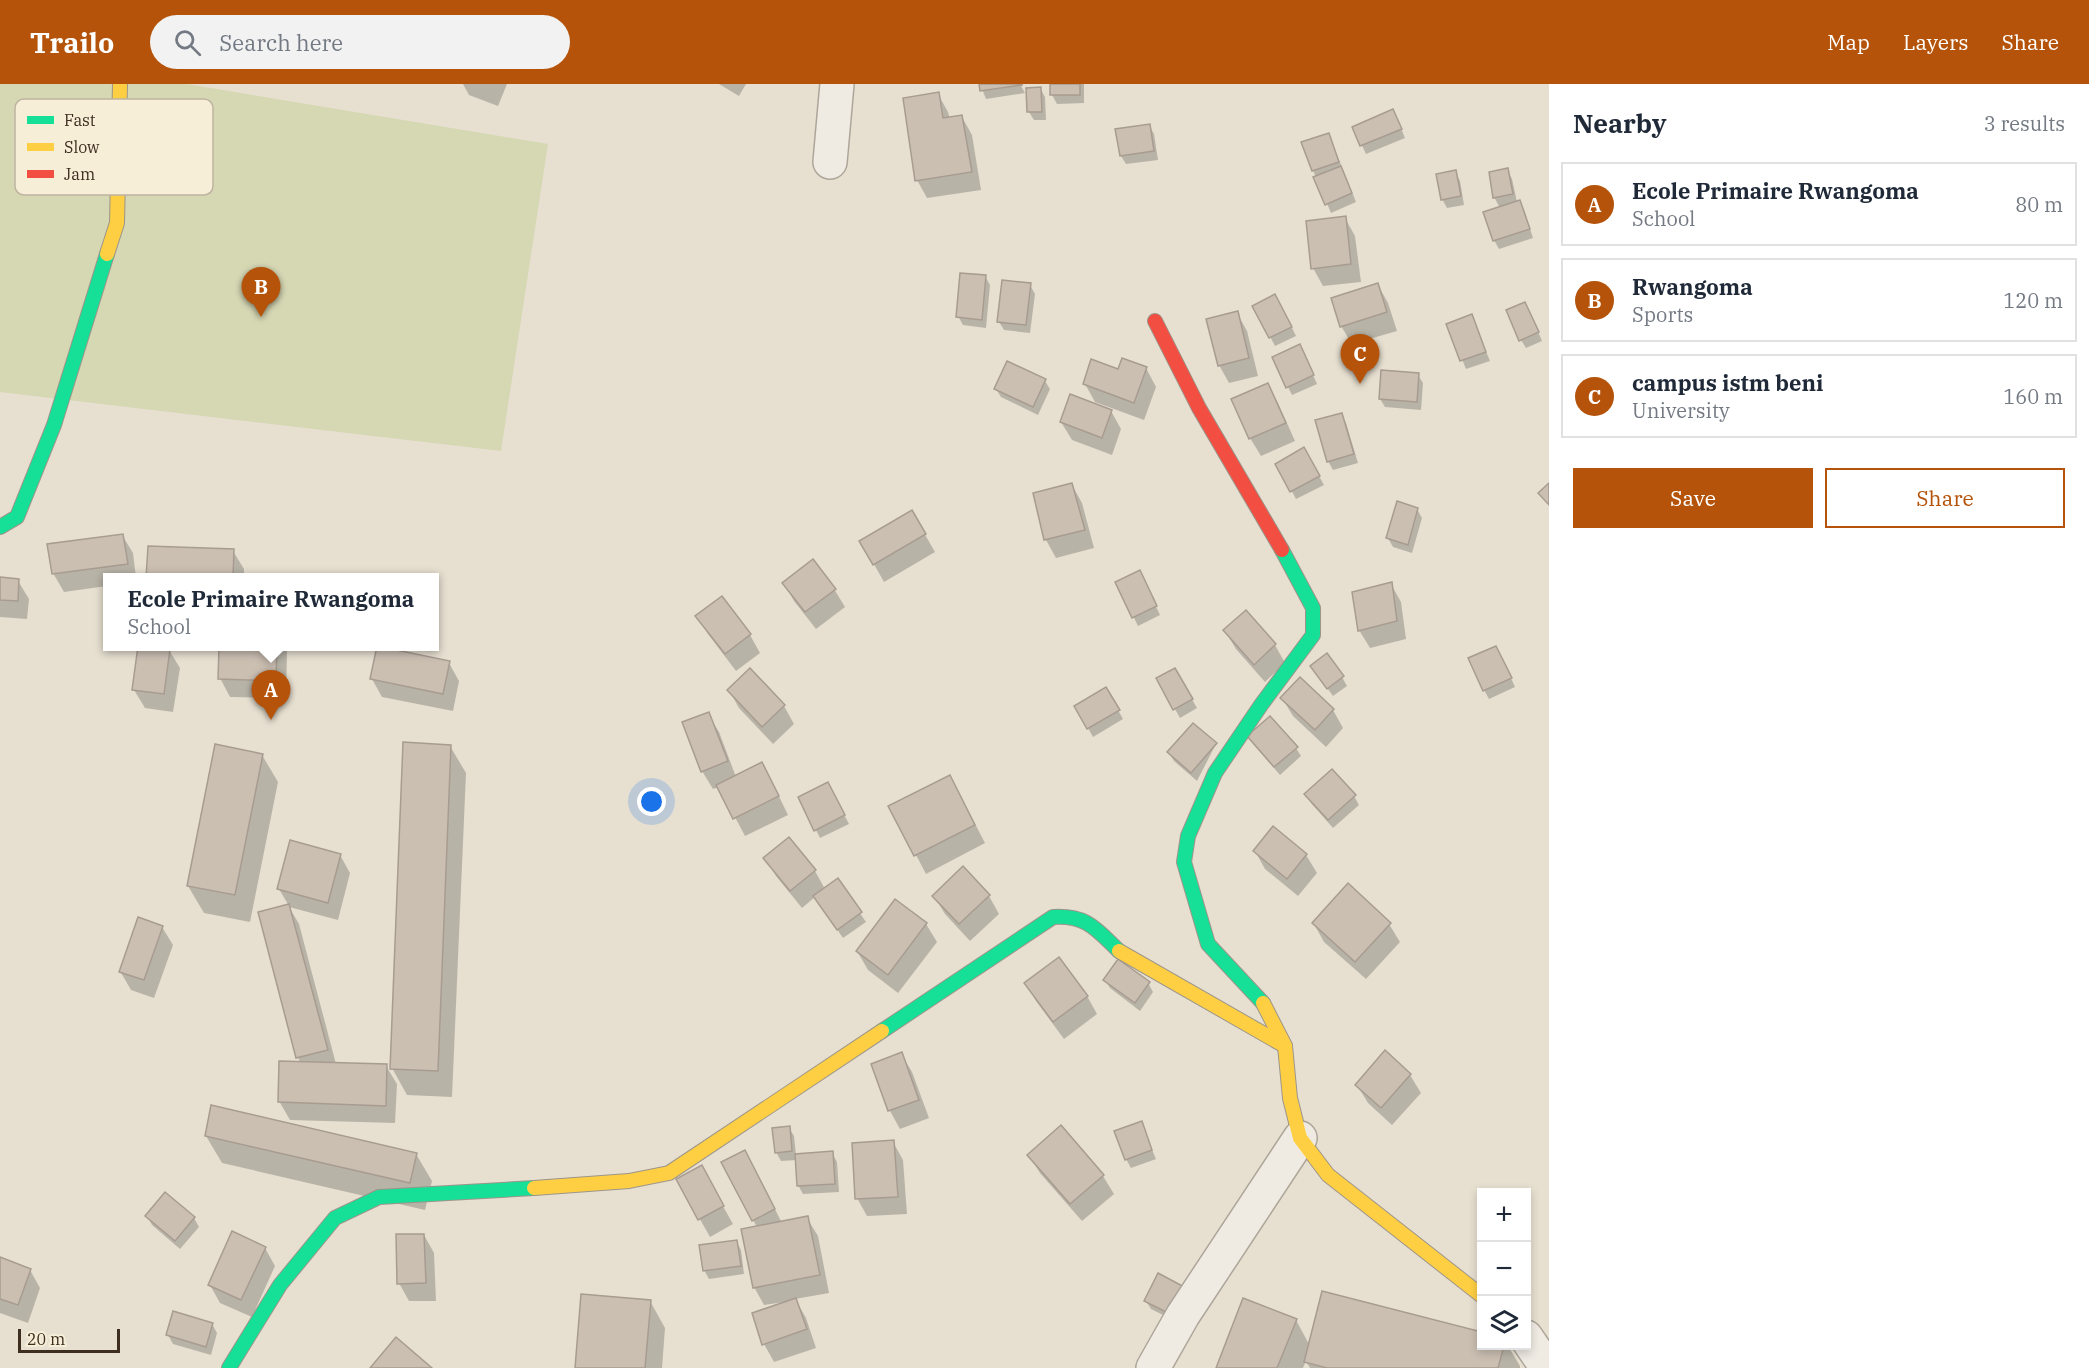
<!DOCTYPE html>
<html lang="en">
<head>
<meta charset="utf-8">
<style>
  :root { --surface:#fff; --page:#f2f2f3; --text:#1f2937; --muted:#747a83; --line:#e0e1e3; --accent:#b45309 }
  body { margin:0; font-family:"IBM Plex Serif",serif; background:var(--page); color:var(--text) }
  .controls { position:absolute; right:18px; bottom:18px; display:grid; overflow:hidden; border-radius:0px; box-shadow:0 3px 9px #0003 }
  .controls button { width:54px; height:54px; display:grid; place-items:center; padding:0; border:0; border-bottom:2px solid var(--line); background:var(--surface); color:var(--text); font:30px sans-serif }
  .scale { position:absolute; left:18px; bottom:15px; width:102px; box-sizing:border-box; padding-left:6px; border:3px solid #3d2e20; border-top:0; font-size:16px; line-height:21px; white-space:nowrap; color:#3d2e20; -webkit-text-stroke:4px #f7eed8; paint-order:stroke }
  .you { position:absolute; left:652px; top:718px; width:21px; height:21px; margin:-15px; border:4px solid #fff; border-radius:50%; background:#1a73e8; box-shadow:0 0 0 9px #1a73e833 }
  .badge { display:grid; place-items:center; width:39px; height:39px; border-radius:50%; background:var(--accent); color:#fff; font-size:20px; font-weight:700 }
  .pin { position:absolute; translate:-50% -50px; filter:drop-shadow(0 2px 3px #0008) }
  .pin::after { content:''; position:absolute; top:32px; width:21px; height:18px; background:inherit; clip-path:polygon(0 0,100% 0,50% 100%) }
  .popup { position:absolute; left:103px; top:489px; width:336px; height:78px; box-sizing:border-box; display:grid; place-content:center; border-radius:0px; background:var(--surface); filter:drop-shadow(0 2px 4px #0005); font-size:20px; white-space:nowrap; color:var(--muted) }
  .popup b { font-size:22px; color:var(--text) }
  .popup::after { content:''; position:absolute; left:50%; top:100%; margin-left:-12px; border:12px solid transparent; border-top-color:var(--surface) }
  .list { margin:0; padding:0; list-style:none }
  h2 { display:flex; justify-content:space-between; align-items:center; height:78px; margin:0; padding:0 24px; font-size:26px }
  h2 small { font-size:20px; font-weight:400; color:var(--muted) }
  .list li { display:grid; grid-template-columns:39px 1fr auto; gap:18px; align-items:center; box-sizing:border-box; height:84px; margin:0 12px 12px; padding:0 12px; border:2px solid var(--line); border-radius:0px }
  .list b { display:block; font-size:22px; white-space:nowrap }
  .list p { margin:0; font-size:20px; white-space:nowrap; color:var(--muted) }
  .list em { font-size:20px; font-style:normal; color:var(--muted) }
  .actions { display:flex; gap:12px; padding:18px 24px }
  .actions a { flex:1; padding:14px 0; border:2px solid var(--accent); border-radius:0px; text-align:center; font-size:21px; color:var(--accent) }
  .actions .main { background:var(--accent); color:#fff }
  .icon { flex:none; width:33px; height:33px; fill:none; stroke:currentColor; stroke-width:2; stroke-linecap:round; stroke-linejoin:round }
  .map { position:relative; flex:none; width:1549px; height:1284px; overflow:hidden }
  header { display:flex; align-items:center; gap:36px; box-sizing:border-box; height:84px; padding:0 30px; background:var(--accent); color:#fff }
  header strong { font-size:28px }
  nav { display:flex; gap:33px; margin-inline-start:auto; font-size:21px }
  .search { width:420px; height:54px; background:var(--page); display:flex; align-items:center; gap:15px; box-sizing:border-box; padding:0 21px; border-radius:33px; color:var(--muted); font-size:22px }
  main { display:flex }
  aside { flex:1; background:var(--surface) }
  .map>svg:first-child { display:block }
  .green { fill:#d6d7b3 }
  .shadow { fill:#0003 }
  .building { fill:#cbbfb2; stroke:#a89c90; stroke-width:1.5 }
  .lines { fill:none; stroke-linecap:round; stroke-linejoin:round }
  .street-casing { stroke:#ada599; stroke-width:36 }
  .fast-casing { stroke:#9c958a; stroke-width:16 }
  .slow-casing { stroke:#9c958a; stroke-width:16 }
  .jam-casing { stroke:#9c958a; stroke-width:16 }
  .street { stroke:#efebe3; stroke-width:33 }
  .fast { stroke:#16e098; stroke-width:14 }
  .slow { stroke:#ffcf43; stroke-width:14 }
  .jam { stroke:#f24e42; stroke-width:14 }
  .key { fill:#f7eed8; stroke:#bfb4a1; stroke-width:1.5 }
  .key-label { font-size:16px; fill:#3d2e20 }
</style>
</head>
<body>
<header>
<strong>Trailo</strong>
<div class="search"><svg class="icon" aria-label="search" viewBox="0 0 24 24"><circle cx="10" cy="10" r="6"/><path d="M15 15l6 6"/></svg>Search here</div>
<nav><a>Map</a><a>Layers</a><a>Share</a></nav>
</header>
<main>
<div class="map">
<svg width="1549" height="1284" viewBox="0 0 1549 1284">
  <rect width="100%" height="100%" fill="#e7e0d1"/>
  <!-- green -->
  <path class="green" d="M0 0H187L548 60 501 367 0 308Z"/>
  <!-- shadow -->
  <g class="shadow">
    <path d="M463 0H507L498 22 469 11Z"/>
    <path d="M719 0H746L739 12Z"/>
    <path d="M980 0H1020L1025 9 986 15Z"/>
    <path d="M1052 0H1084V19L1057 20 1052 11Z"/>
    <path d="M1040 4 1045 13 1046 36H1034L1029 28Z"/>
    <path d="M938 10 948 28 950 35 962 33 972 51 981 106 927 114 917 96Z"/>
    <path d="M1397 35 1405 54 1366 70 1354 44Z"/>
    <path d="M1149 41 1154 50 1158 76 1126 80 1121 72Z"/>
    <path d="M1329 51 1356 118 1331 129 1313 86Z"/>
    <path d="M1507 86 1512 95 1517 118H1519L1524 126 1533 154 1499 165 1494 156 1500 124 1494 113Z"/>
    <path d="M1455 88 1460 97 1464 121 1447 124 1442 115Z"/>
    <path d="M1345 134 1355 152 1361 198 1323 202 1313 184Z"/>
    <path d="M985 192 990 201 986 244 963 241 958 232Z"/>
    <path d="M1030 201 1035 210 1030 249 1004 246 999 238Z"/>
    <path d="M1378 201 1388 219 1397 247 1352 260 1341 242Z"/>
    <path d="M1280 220 1296 252 1275 262 1254 222Z"/>
    <path d="M1530 228 1542 257 1526 264 1521 256Z"/>
    <path d="M1237 229 1247 247 1258 292 1229 299 1219 281Z"/>
    <path d="M1471 232 1490 277 1466 285 1448 241Z"/>
    <path d="M1304 271 1317 300 1292 311 1288 303Z"/>
    <path d="M1146 284 1156 303 1144 336 1095 318 1085 300 1119 287Z"/>
    <path d="M1418 291 1423 299 1421 326 1385 323 1380 315Z"/>
    <path d="M1045 297 1050 305 1038 331 1001 313 996 305Z"/>
    <path d="M1268 301 1278 319 1295 357 1261 372 1250 354Z"/>
    <path d="M1111 327 1121 345 1112 371 1072 356 1061 338Z"/>
    <path d="M1341 330 1346 339 1358 379 1333 386 1328 377Z"/>
    <path d="M1304 365 1324 401 1296 415 1277 380Z"/>
    <path d="M1072 401 1082 419 1094 464 1056 474 1046 456 1035 410Z"/>
    <path d="M1417 425 1422 434 1412 469 1393 463 1388 454Z"/>
    <path d="M912 428 935 468 884 498 861 457Z"/>
    <path d="M122 451 133 469 136 494H107V502L64 508 53 489Z"/>
    <path d="M233 467 244 485V494H148Z"/>
    <path d="M0 495 18 497 29 515 27 535 0 533Z"/>
    <path d="M1144 497 1160 531 1138 542 1117 499Z"/>
    <path d="M784 499 834 505 845 523 816 545 794 517Z"/>
    <path d="M1391 500 1401 518 1406 555 1370 564 1359 546Z"/>
    <path d="M1246 528 1275 561 1285 579 1265 598 1236 565 1225 547Z"/>
    <path d="M697 532 750 551 760 569 736 587 708 550Z"/>
    <path d="M140 562 169 566 180 584 173 628 145 624 134 606Z"/>
    <path d="M221 562H285L287 566 286 614 230 613 220 594Z"/>
    <path d="M1501 572 1515 603 1489 615 1484 606Z"/>
    <path d="M449 579 459 597 453 627 382 613 372 595Z"/>
    <path d="M1312 583 1342 593 1347 602 1333 612Z"/>
    <path d="M1175 586 1197 624 1180 634 1158 595Z"/>
    <path d="M1106 605 1123 635 1093 653 1076 623Z"/>
    <path d="M729 606 784 622 794 640 773 660 739 624Z"/>
    <path d="M1282 614 1333 626 1343 644 1326 663 1293 632Z"/>
    <path d="M708 630 719 648 736 693 772 698 788 731 745 752 719 703 713 705 702 687Z"/>
    <path d="M1249 652 1296 664 1301 672 1280 691 1254 661Z"/>
    <path d="M1216 660 1197 697 1174 677 1169 669Z"/>
    <path d="M450 662 466 689 452 1013 407 1011 392 984Z"/>
    <path d="M262 671 278 698 250 838 204 829 188 802Z"/>
    <path d="M832 708 849 740 820 754 816 746Z"/>
    <path d="M1306 710 1354 712 1359 721 1333 744 1311 719Z"/>
    <path d="M960 711 985 759 926 790 891 723Z"/>
    <path d="M1255 767 1306 771 1317 789 1298 812 1265 785Z"/>
    <path d="M340 771 350 789 338 836 289 823 299 840 336 980 386 982 397 1000 395 1039 290 1036 279 1017 301 979 298 974 260 829 289 822 279 805Z"/>
    <path d="M765 774 815 787 825 805 837 796 866 838 843 854 815 813 802 824 776 792Z"/>
    <path d="M934 812H989L999 830 970 857 945 830Z"/>
    <path d="M926 840 937 858 898 909 868 886 857 867Z"/>
    <path d="M1314 840H1389L1400 858 1366 895 1324 858Z"/>
    <path d="M162 843 173 861 154 914 131 906 120 887Z"/>
    <path d="M1105 896 1148 899 1153 908 1140 927 1110 904Z"/>
    <path d="M1026 899 1087 912 1097 930 1064 955 1036 917Z"/>
    <path d="M901 970 912 988 929 1034 900 1045 890 1027 873 981Z"/>
    <path d="M1410 991 1421 1009 1392 1041 1368 1019 1357 1001Z"/>
    <path d="M1141 1039 1156 1075 1131 1084 1126 1075Z"/>
    <path d="M1061 1043 1103 1092 1114 1110 1082 1137 1040 1089 1029 1071Z"/>
    <path d="M789 1044 794 1052 796 1071 832 1069 837 1078 839 1108 803 1110 798 1101 797 1076 781 1077 776 1068Z"/>
    <path d="M206 1052 416 1070 432 1097 425 1126 222 1079Z"/>
    <path d="M893 1058 903 1076 907 1130 867 1132 857 1114Z"/>
    <path d="M701 1083 733 1140 710 1153 678 1096Z"/>
    <path d="M755 1086 782 1139 807 1134 818 1152 829 1209 795 1215 806 1234 816 1264 774 1278 764 1260 784 1220V1218L764 1221 754 1203 757 1143 753 1136Z"/>
    <path d="M147 1132 194 1134 199 1143 180 1165 152 1141Z"/>
    <path d="M424 1151 434 1169 436 1217H409L399 1199Z"/>
    <path d="M736 1157 741 1166 744 1190 709 1195 704 1186Z"/>
    <path d="M265 1164 275 1182 252 1233 220 1219 210 1201Z"/>
    <path d="M0 1175 30 1186 40 1204 28 1239 0 1229Z"/>
    <path d="M1159 1191 1181 1240 1151 1225 1146 1217Z"/>
    <path d="M650 1217 665 1244 662 1284H577Z"/>
    <path d="M1296 1236 1310 1262H1508L1520 1282V1284H1310L1306 1277 1303 1284H1217Z"/>
    <path d="M212 1240 217 1249 211 1271 173 1260 168 1251Z"/>
  </g>
  <!-- building -->
  <g class="building">
    <path d="M979 0H1022V1L980 7Z"/>
    <rect x="1050" y="0" width="30" height="11"/>
    <path d="M1041 3 1042 28H1027L1026 4Z"/>
    <path d="M939 8 943 34 962 31 972 88 915 97 903 14Z"/>
    <path d="M1393 25 1402 45 1360 62 1352 43Z"/>
    <path d="M1150 40 1154 67 1120 72 1115 45Z"/>
    <path d="M1329 49 1339 78 1312 87 1301 58Z"/>
    <path d="M1341 82 1352 109 1325 121 1313 93Z"/>
    <path d="M1508 84 1513 110 1493 114 1489 88Z"/>
    <path d="M1456 86 1461 112 1441 116 1436 90Z"/>
    <path d="M1520 116 1530 145 1493 157 1483 128Z"/>
    <path d="M1346 132 1351 180 1311 185 1306 137Z"/>
    <path d="M960 189 986 191 982 236 956 233Z"/>
    <path d="M1002 196 1031 199 1026 241 997 238Z"/>
    <path d="M1378 199 1387 228 1340 243 1331 214Z"/>
    <path d="M1275 210 1292 243 1269 254 1252 222Z"/>
    <path d="M1525 218 1539 248 1519 257 1506 226Z"/>
    <path d="M1238 227 1249 274 1218 282 1206 235Z"/>
    <path d="M1472 230 1486 268 1460 277 1446 240Z"/>
    <path d="M1300 260 1314 291 1286 304 1272 273Z"/>
    <path d="M1122 274 1147 283 1134 319 1083 300 1091 275 1118 285Z"/>
    <path d="M1007 277 1046 295 1033 323 994 305Z"/>
    <path d="M1381 286 1419 289 1417 318 1379 315Z"/>
    <path d="M1268 299 1286 339 1249 355 1231 315Z"/>
    <path d="M1070 310 1112 326 1102 354 1060 338Z"/>
    <path d="M1342 329 1354 370 1327 378 1315 336Z"/>
    <path d="M1304 363 1320 392 1290 408 1275 380Z"/>
    <path d="M1072 399 1085 446 1044 456 1033 409Z"/>
    <path d="M1549 399V421L1538 409Z"/>
    <path d="M1397 417 1418 424 1408 461 1386 454Z"/>
    <path d="M912 426 926 450 873 481 859 457Z"/>
    <path d="M123 450 128 480 52 490 47 460Z"/>
    <path d="M148 462 234 465 233 494H146Z"/>
    <path d="M813 475 836 505 805 528 782 499Z"/>
    <path d="M1140 486 1157 522 1132 534 1115 498Z"/>
    <path d="M0 493 19 495 18 517 0 516Z"/>
    <path d="M1392 498 1397 537 1358 547 1352 508Z"/>
    <path d="M722 512 751 550 725 570 695 532Z"/>
    <path d="M1246 526 1276 560 1254 581 1223 546Z"/>
    <path d="M138 562 170 565 164 610 132 606Z"/>
    <path d="M219 562H277L276 597 218 595Z"/>
    <path d="M377 562 450 577 443 610 370 595Z"/>
    <path d="M1496 562 1512 594 1483 607 1468 574Z"/>
    <path d="M1327 569 1344 592 1327 605 1310 582Z"/>
    <path d="M750 584 785 621 762 643 727 606Z"/>
    <path d="M1175 584 1193 615 1173 626 1156 594Z"/>
    <path d="M1300 593 1334 625 1315 646 1280 614Z"/>
    <path d="M1106 603 1120 626 1087 645 1074 622Z"/>
    <path d="M709 628 728 677 701 688 682 638Z"/>
    <path d="M1270 632 1298 663 1274 683 1247 652Z"/>
    <path d="M1193 639 1217 659 1191 689 1167 668Z"/>
    <path d="M403 658 451 661 438 987 390 985Z"/>
    <path d="M215 660 263 670 235 811 187 802Z"/>
    <path d="M762 678 779 712 733 735 716 701Z"/>
    <path d="M1332 685 1356 711 1328 736 1304 710Z"/>
    <path d="M950 691 975 741 914 772 888 722Z"/>
    <path d="M828 698 845 731 814 747 798 713Z"/>
    <path d="M1273 742 1307 770 1287 795 1253 767Z"/>
    <path d="M789 753 816 786 790 807 763 774Z"/>
    <path d="M290 756 341 770 328 819 277 805Z"/>
    <path d="M963 782 990 811 959 840 932 812Z"/>
    <path d="M838 794 862 828 837 846 813 812Z"/>
    <path d="M1348 799 1391 839 1355 878 1312 839Z"/>
    <path d="M895 815 927 839 888 891 856 867Z"/>
    <path d="M289 820 328 966 296 974 258 828Z"/>
    <path d="M138 833 163 842 144 896 119 888Z"/>
    <path d="M1059 873 1088 912 1053 938 1024 899Z"/>
    <path d="M1118 875 1150 898 1135 919 1103 896Z"/>
    <path d="M1385 966 1411 990 1381 1024 1355 1001Z"/>
    <path d="M902 968 919 1016 888 1027 871 980Z"/>
    <path d="M279 977 387 980 386 1022 278 1018Z"/>
    <path d="M211 1021 417 1069 410 1099 205 1052Z"/>
    <path d="M1142 1037 1152 1066 1125 1076 1114 1047Z"/>
    <path d="M1061 1041 1104 1091 1070 1120 1027 1071Z"/>
    <path d="M790 1042 792 1067 775 1069 772 1044Z"/>
    <path d="M894 1056 898 1113 855 1115 852 1059Z"/>
    <path d="M745 1066 775 1125 752 1137 721 1078Z"/>
    <path d="M833 1067 835 1100 797 1102 795 1070Z"/>
    <path d="M702 1081 724 1122 698 1136 676 1095Z"/>
    <path d="M165 1108 195 1133 175 1157 145 1132Z"/>
    <path d="M808 1132 820 1191 753 1204 741 1145Z"/>
    <path d="M232 1147 266 1163 241 1216 208 1201Z"/>
    <path d="M396 1150H424L426 1199 397 1200Z"/>
    <path d="M737 1156 741 1182 703 1187 699 1161Z"/>
    <path d="M0 1173 31 1185 18 1221 0 1215Z"/>
    <path d="M1158 1189 1190 1206 1176 1233 1144 1217Z"/>
    <path d="M1322 1207 1482 1248V1262H1504L1498 1284H1327L1304 1278Z"/>
    <path d="M581 1210 651 1216 645 1284H575Z"/>
    <path d="M796 1214 807 1245 762 1261 752 1229Z"/>
    <path d="M1243 1214 1297 1235 1277 1284H1216Z"/>
    <path d="M173 1227 213 1239 206 1263 166 1251Z"/>
    <path d="M396 1253 432 1284H370Z"/>
  </g>
  <g class="lines">
    <defs>
      <g id="street">
        <path d="M830 78 837 0"/>
        <path d="M1526 1253 1547 1284"/>
        <path d="M1153 1284 1183 1231 1300 1054"/>
      </g>
      <g id="fast">
        <path d="M0 443 17 433 54 341 107 170"/>
        <path d="M1263 919 1208 860 1184 778 1188 752 1215 689 1261 621 1313 551V524L1282 466"/>
        <path d="M882 947 1053 833C1087 831 1096 845 1119 867"/>
        <path d="M229 1284 280 1201 335 1134 379 1113 534 1104"/>
      </g>
      <g id="slow">
        <path d="M107 170 117 139 120 0"/>
        <path d="M1119 867 1285 962"/>
        <path d="M1263 919 1285 962 1290 1014 1300 1054 1328 1091 1482 1212"/>
        <path d="M534 1104 629 1097 669 1089 882 947"/>
      </g>
      <path id="jam" d="M1155 237 1199 324 1282 466"/>
    </defs>
    <!-- street casing -->
    <use href="#street" class="street-casing"/>
    <!-- fast casing -->
    <use href="#fast" class="fast-casing"/>
    <!-- slow casing -->
    <use href="#slow" class="slow-casing"/>
    <!-- jam casing -->
    <use href="#jam" class="jam-casing"/>
    <!-- street -->
    <use href="#street" class="street"/>
    <!-- fast -->
    <use href="#fast" class="fast"/>
    <!-- slow -->
    <use href="#slow" class="slow"/>
    <!-- jam -->
    <use href="#jam" class="jam"/>
  </g>
  <!-- legend -->
  <rect x="15" y="15" width="198" height="96" rx="9" class="key"/>
  <rect x="27" y="32" width="27" height="8" fill="#16e098"/>
  <rect x="27" y="59" width="27" height="8" fill="#ffcf43"/>
  <rect x="27" y="86" width="27" height="8" fill="#f24e42"/>
  <g class="key-label">
    <text x="64" y="42">Fast</text>
    <text x="64" y="69">Slow</text>
    <text x="64" y="96">Jam</text>
  </g>
</svg>
<div class="controls">
<button>+</button>
<button>−</button>
<button><svg class="icon" aria-label="layers" viewBox="0 0 24 24"><path d="M12 4l9 5-9 5-9-5zM3 14l9 5 9-5"/></svg></button>
</div>
<div class="scale">20 m</div>
<div class="you"></div>
<div class="pin badge" style="left:271px;top:636px">A</div>
<div class="popup"><b>Ecole Primaire Rwangoma</b>School</div>
<div class="pin badge" style="left:261px;top:233px">B</div>
<div class="pin badge" style="left:1360px;top:300px">C</div>
</div>
<aside>
<h2>Nearby<small>3 results</small></h2>
<ul class="list">
<li><span class="badge">A</span><div><b>Ecole Primaire Rwangoma</b><p>School</p></div><em>80 m</em></li>
<li><span class="badge">B</span><div><b>Rwangoma</b><p>Sports</p></div><em>120 m</em></li>
<li><span class="badge">C</span><div><b>campus istm beni</b><p>University</p></div><em>160 m</em></li>
</ul>
<div class="actions"><a class="main">Save</a><a>Share</a></div>
</aside>
</main>
</body>
</html>
